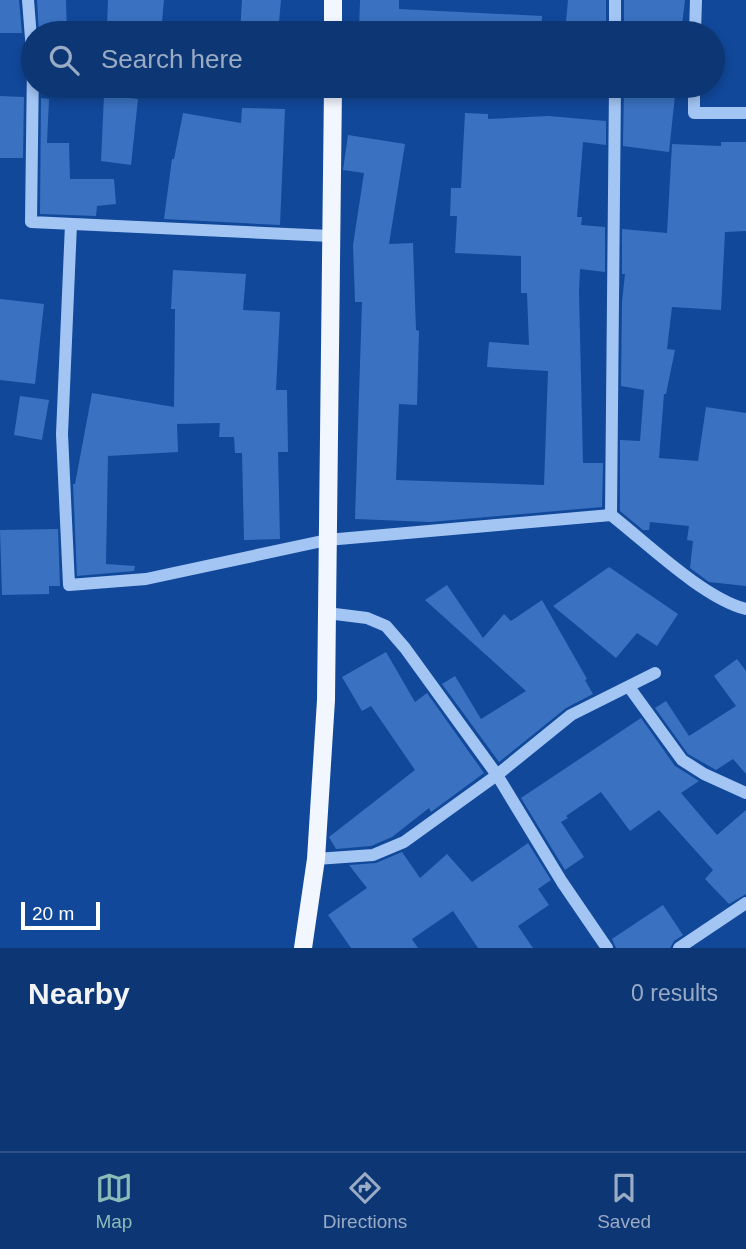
<!DOCTYPE html>
<html lang="en">
<head>
<meta charset="utf-8">
<style>
  :root { --surface:#0d3674; --page:#163e79; --text:#f1f3f6; --muted:#9aabc5; --line:#2d5086; --accent:#8bbbb9 }
  body { margin:0; font-family:Helvetica,sans-serif; background:var(--page); color:var(--text) }
  .scale { position:absolute; left:21px; bottom:18px; width:79px; box-sizing:border-box; padding-left:7px; border:4px solid #fff; border-top:0; font-size:19px; line-height:24px; white-space:nowrap; color:#fff; -webkit-text-stroke:5px #11489a; paint-order:stroke }
  .list { margin:0; padding:0; list-style:none }
  h2 { display:flex; justify-content:space-between; align-items:center; height:91px; margin:0; padding:0 28px; font-size:30px }
  h2 small { font-size:23px; font-weight:400; color:var(--muted) }
  .icon { flex:none; width:38px; height:38px; fill:none; stroke:currentColor; stroke-width:2; stroke-linecap:round; stroke-linejoin:round }
  .map { position:relative; flex:none; width:746px; height:948px; overflow:hidden }
  .search { position:absolute; background:var(--surface); box-shadow:0 4px 10px #0003; left:21px; right:21px; top:21px; height:77px; display:flex; align-items:center; gap:18px; box-sizing:border-box; padding:0 24px; border-radius:38px; color:var(--muted); font-size:26px }
  .sheet { height:203px; background:var(--surface) }
  nav { display:flex; justify-content:space-around; align-items:center; box-sizing:border-box; height:98px; border-top:2px solid var(--line); background:var(--surface); font-size:19px; color:var(--muted) }
  nav a { display:grid; justify-items:center; gap:4px }
  nav .on { color:var(--accent) }
  .map>svg:first-child { display:block }
  .building { fill:#3a72c1 }
  .lines { fill:none; stroke-linecap:round; stroke-linejoin:round }
  .minor { stroke:#a3c5f4; stroke-width:12 }
  .major { stroke:#f1f6ff; stroke-width:18 }
</style>
</head>
<body>
<div class="map">
<svg width="746" height="948" viewBox="0 0 746 948">
  <rect width="100%" height="100%" fill="#11489a"/>
  <!-- building -->
  <g class="building">
    <path d="M0 0H19L22 33H0Z"/>
    <path d="M37 0H66L67 33H39Z"/>
    <path d="M108 0H164L161 33H135L136 27 107 26Z"/>
    <path d="M242 0H281L278 33H240Z"/>
    <path d="M360 0H399V9L542 16 541 33H359Z"/>
    <path d="M568 0H606V33H565Z"/>
    <path d="M624 0H685L681 33H624Z"/>
    <path d="M624 86H676L669 152 623 146Z"/>
    <path d="M104 95 138 99 131 165 101 161Z"/>
    <path d="M0 96 24 97 23 158H0Z"/>
    <path d="M41 98 49 99 47 143H69L70 179H114L116 204 97 206 96 216 40 214Z"/>
    <path d="M242 108 285 109 280 225 164 219 172 159H174L183 113 241 123Z"/>
    <path d="M465 113 488 114V119L548 116 606 121V145L583 142 577 217H582L581 225 605 227V272L580 269 579 292 583 463H603L602 507 430 522 355 519 362 302H355L353 245 364 173 343 170 348 135 405 144 389 244 413 243 416 330 419 331 417 405 399 404 396 480 544 485 548 371 487 367 489 342 529 345 527 293H521V256L455 253 457 216H450L451 188H461Z"/>
    <path d="M721 142H746V231L725 232 721 310 672 307 667 349 675 350 666 394H664L659 458 698 461 706 407 746 413V586L709 582 690 568 693 541 687 540 689 526 650 522 649 530H643L620 511V440L640 441 644 390 621 386 622 302 625 274H622V229L667 233 672 144 721 146Z"/>
    <path d="M173 270 246 274 243 310 280 312 276 390H287L288 452H278L280 539 244 540 242 453H235L234 437H219L220 423 177 424 178 452 108 456 106 564 135 566 134 571 77 576 73 484H75L92 393 174 407 175 309H171Z"/>
    <path d="M0 299 44 304 35 384 0 380Z"/>
    <path d="M20 396 49 400 42 440 14 435Z"/>
    <path d="M58 529 60 586H49V594L2 595 0 530Z"/>
    <path d="M609 567 678 614 657 646 637 633 616 658 553 606Z"/>
    <path d="M447 585 483 638 504 614 511 621 542 600 587 679 585 680 593 694 566 708 499 762 442 684 455 676 481 719 526 691 425 600Z"/>
    <path d="M386 652 415 702 427 693 484 773 431 812 429 808 392 837 371 846 336 849 329 837 415 770 371 706 362 711 342 677Z"/>
    <path d="M737 659 746 671V774L733 759 716 770 688 754 655 708 666 701 689 736 736 706 714 676Z"/>
    <path d="M641 718 675 766 699 781 681 793 717 835 746 810V894L729 904 705 879 713 870 659 810 630 831 601 792 566 816 568 818 561 822 584 857 565 870 521 798Z"/>
    <path d="M528 843 551 880 538 889 549 905 518 926 533 948H478L453 911 412 939 418 948H351L328 915 367 888 349 865 376 863 402 852 420 878 447 854 472 882Z"/>
    <path d="M663 905 683 935 674 941 670 948H616L612 939Z"/>
  </g>
  <g class="lines">
    <!-- minor -->
    <g class="minor">
      <path d="M28 0 33 64 31 222 331 236"/>
      <path d="M615 33V0"/>
      <path d="M695 33 696 0"/>
      <path d="M694 86V113H746"/>
      <path d="M71 224 62 434 69 585 146 579 327 540 611 515C647 543 703 598 746 609"/>
      <path d="M611 515 615 86"/>
      <path d="M327 613 367 618 386 626 405 648 497 775 562 882 607 948"/>
      <path d="M629 687 682 760 704 774 746 793"/>
      <path d="M316 859 373 855 404 842 497 775 571 715 655 673"/>
      <path d="M679 948 746 903"/>
    </g>
    <!-- major -->
    <g class="major">
      <path d="M333 0V33"/>
      <path d="M303 948 316 859 326 700 333 86"/>
    </g>
  </g>
</svg>
<div class="scale">20 m</div>
<div class="search"><svg class="icon" aria-label="search" viewBox="0 0 24 24"><circle cx="10" cy="10" r="6"/><path d="M15 15l6 6"/></svg>Search here</div>
</div>
<section class="sheet">
<h2>Nearby<small>0 results</small></h2>
<ul class="list">
</ul>
</section>
<nav>
<a class="on"><svg class="icon" aria-label="map" viewBox="0 0 24 24"><path d="M3 6l6-2 6 2 6-2v14l-6 2-6-2-6 2zM9 4v14M15 6v14"/></svg>Map</a>
<a><svg class="icon" aria-label="directions" viewBox="0 0 24 24"><path d="M12 3l9 9-9 9-9-9zM9 14v-3h6M13 9l2 2-2 2"/></svg>Directions</a>
<a><svg class="icon" aria-label="saved" viewBox="0 0 24 24"><path d="M7 4h10v16l-5-4-5 4z"/></svg>Saved</a>
</nav>
</body>
</html>
